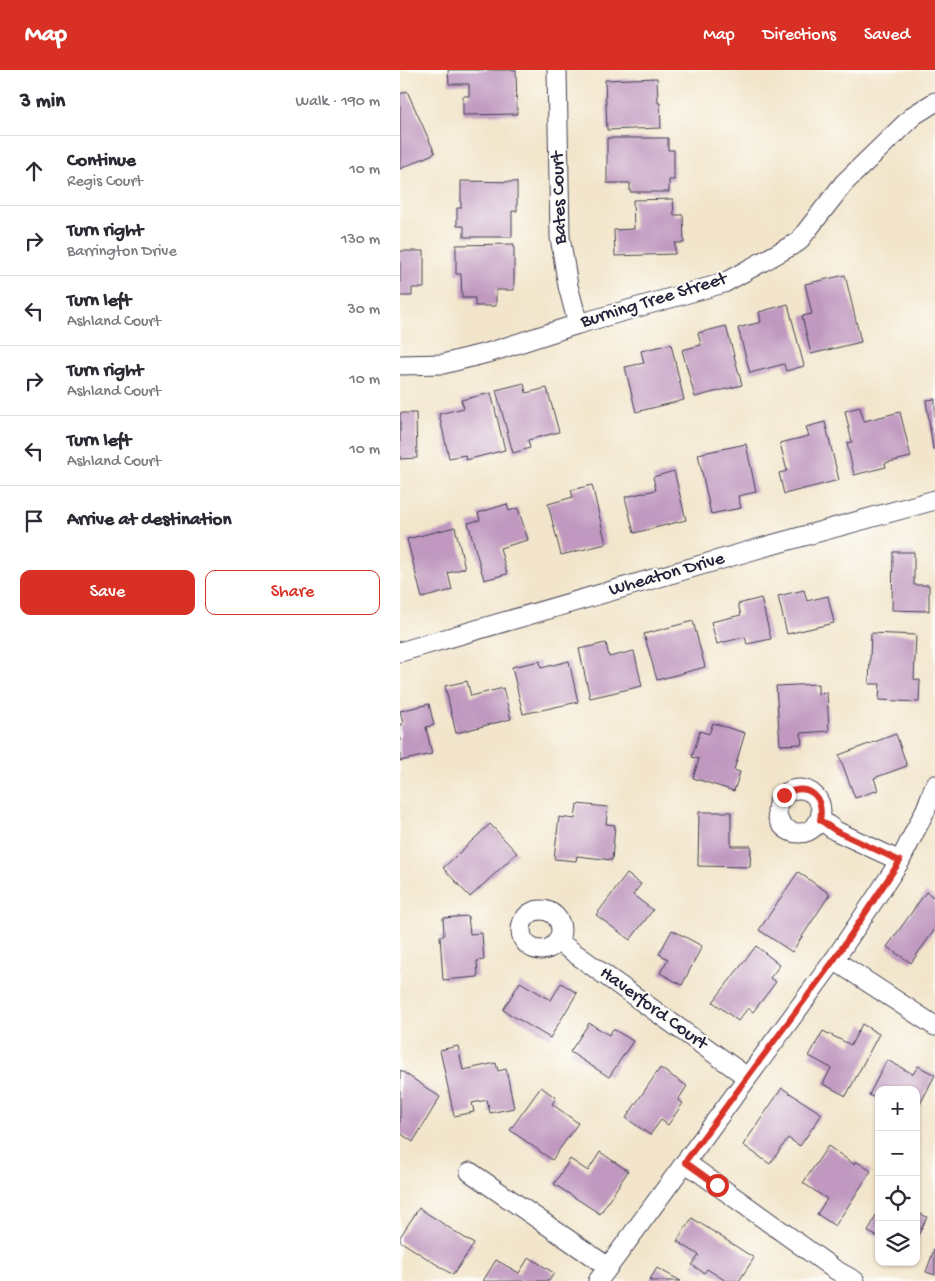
<!DOCTYPE html>
<html lang="en">
<head>
<meta charset="utf-8">
<style>
  :root { --surface:#fff; --page:#f2f2f3; --text:#2b2b33; --muted:#7c7c81; --line:#e1e1e2; --accent:#d93025 }
  body { margin:0; font-family:"Gochi Hand",sans-serif; background:var(--page); color:var(--text) }
  .controls { position:absolute; right:15px; bottom:15px; display:grid; overflow:hidden; border-radius:10px; box-shadow:0 1px 4px #0004 }
  .controls button { width:45px; height:45px; display:grid; place-items:center; padding:0; border:0; border-bottom:1px solid var(--line); background:var(--surface); color:var(--text); font:25px sans-serif }
  .stop { position:absolute; width:15px; height:15px; margin:-11px; border:4px solid #d93025; border-radius:50%; background:#fff }
  .stop.end { background:#d93025; border-color:#fff; box-shadow:0 1px 5px #0008 }
  .list { margin:0; padding:0; list-style:none }
  h2 { display:flex; justify-content:space-between; align-items:center; height:65px; margin:0; padding:0 20px; font-size:21px }
  h2 small { font-size:16px; font-weight:400; color:var(--muted) }
  .list li { display:grid; grid-template-columns:32px 1fr auto; gap:15px; align-items:center; box-sizing:border-box; height:70px; padding:0 20px; border-top:1px solid var(--line) }
  .list b { display:block; font-size:19px; white-space:nowrap }
  .list p { margin:0; font-size:16px; white-space:nowrap; color:var(--muted) }
  .list em { font-size:16px; font-style:normal; color:var(--muted) }
  .actions { display:flex; gap:10px; padding:15px 20px }
  .actions a { flex:1; padding:11px 0; border:1px solid var(--accent); border-radius:10px; text-align:center; font-size:18px; color:var(--accent) }
  .actions .main { background:var(--accent); color:#fff }
  .icon { flex:none; width:28px; height:28px; fill:none; stroke:currentColor; stroke-width:2; stroke-linecap:round; stroke-linejoin:round }
  .map { position:relative; flex:none; width:535px; height:1211px; overflow:hidden }
  header { display:flex; align-items:center; gap:30px; box-sizing:border-box; height:70px; padding:0 25px; background:var(--accent); color:#fff }
  header strong { font-size:24px }
  nav { display:flex; gap:28px; margin-inline-start:auto; font-size:18px }
  main { display:flex }
  aside { flex:1; background:var(--surface) }
  .map>svg:first-child { display:block }
  .building { fill:#c098c0 }
  .lines { fill:none; stroke-linecap:round; stroke-linejoin:round }
  .minor-casing { stroke:#413f51; stroke-width:21 }
  .minor { stroke:#fff; stroke-width:19 }
  .route { stroke:#d93025; stroke-width:6 }
  .labels { text-anchor:middle; dominant-baseline:central; stroke-width:4; stroke-linejoin:round; paint-order:stroke }
  .street-label { font-size:19px; fill:#22223b; stroke:#fdfcf7 }
</style>
</head>
<body>
<header>
<strong>Map</strong>
<nav><a>Map</a><a>Directions</a><a>Saved</a></nav>
</header>
<main>
<aside>
<h2>3 min<small>Walk · 190 m</small></h2>
<ul class="list">
<li><svg class="icon" aria-label="ahead" viewBox="0 0 24 24"><path d="M12 20V5M6 11l6-6 6 6"/></svg><div><b>Continue</b><p>Regis Court</p></div><em>10 m</em></li>
<li><svg class="icon" aria-label="right" viewBox="0 0 24 24"><path d="M7 20v-9h11M14 6l5 5-5 5"/></svg><div><b>Turn right</b><p>Barrington Drive</p></div><em>130 m</em></li>
<li><svg class="icon" aria-label="left" viewBox="0 0 24 24"><path d="M17 20v-9H6M10 6l-5 5 5 5"/></svg><div><b>Turn left</b><p>Ashland Court</p></div><em>30 m</em></li>
<li><svg class="icon" aria-label="right" viewBox="0 0 24 24"><path d="M7 20v-9h11M14 6l5 5-5 5"/></svg><div><b>Turn right</b><p>Ashland Court</p></div><em>10 m</em></li>
<li><svg class="icon" aria-label="left" viewBox="0 0 24 24"><path d="M17 20v-9H6M10 6l-5 5 5 5"/></svg><div><b>Turn left</b><p>Ashland Court</p></div><em>10 m</em></li>
<li><svg class="icon" aria-label="arrive" viewBox="0 0 24 24"><path d="M6 21V4h12l-3 4 3 4H6"/></svg><div><b>Arrive at destination</b></div></li>
</ul>
<div class="actions"><a class="main">Save</a><a>Share</a></div>
</aside>
<div class="map">
<svg width="535" height="1211" viewBox="0 0 535 1211">
  <rect width="100%" height="100%" fill="#fdfcf7"/>
  <filter id="ink" filterUnits="userSpaceOnUse"><feTurbulence type="fractalNoise" baseFrequency=".02" numOctaves="2"/><feDisplacementMap in="SourceGraphic" scale="10" xChannelSelector="R" yChannelSelector="G"/><feConvolveMatrix kernelMatrix="1 2 1 2 8 2 1 2 1" color-interpolation-filters="sRGB"/></filter>
  <filter id="wash" filterUnits="userSpaceOnUse"><feTurbulence type="fractalNoise" baseFrequency=".0096" numOctaves="4" result="noise"/><feDisplacementMap in="SourceGraphic" scale="20" xChannelSelector="R" yChannelSelector="G"/><feGaussianBlur stdDeviation="1.12" result="paint"/><feColorMatrix in="noise" values="0 0 0 0 0 0 0 0 0 0 0 0 0 0 0 0 0 1.4 0 .05"/><feComposite in="paint" operator="in"/></filter>
  <g filter="url(#wash)">
    <rect width="100%" height="100%" fill="#f2e5cb"/>
    <g id="blocks">
      <!-- building -->
      <g class="building">
        <path d="M48 0H116L117 44 63 45V26H69V14H49Z"/>
        <path d="M257 8 258 33H260L261 58 207 60 205 10Z"/>
        <path d="M7 21 35 83 0 99V24Z"/>
        <path d="M207 68H268V80H274V110H269V122H230V113H207Z"/>
        <path d="M61 111 117 112V141H112V167H64V156H57V138H61Z"/>
        <path d="M273 129 274 145H283L284 173H275V184L215 186 214 160 234 159 233 130Z"/>
        <path d="M114 174V220H96V236H75V228H62L61 204H56V175Z"/>
        <path d="M0 181H24V218H12V226H0Z"/>
        <path d="M445 205 461 272 411 284 402 246 412 244 405 214Z"/>
        <path d="M388 234 404 296 386 301 384 294 350 303 338 258 361 252 359 242Z"/>
        <path d="M326 256 342 315 295 327 282 280 301 275 298 263Z"/>
        <path d="M271 274 284 330 236 342 225 297 244 293 241 281Z"/>
        <path d="M124 313 126 323 147 318 159 362 128 370 130 378 113 383 96 320Z"/>
        <path d="M91 323 105 380 66 390 65 385 49 388 39 344 64 338 61 330Z"/>
        <path d="M535 329V379H533L526 330Z"/>
        <path d="M460 337 464 351 500 342 511 387 485 393 486 397 454 405 447 373 452 372 445 341Z"/>
        <path d="M0 343H16L17 388 0 389Z"/>
        <path d="M425 352 439 410 384 424 379 403 387 401 380 373 409 366 406 357Z"/>
        <path d="M346 374 356 422 338 426 341 438 311 444 298 384Z"/>
        <path d="M274 401 286 450 234 463 225 427 256 420 253 407Z"/>
        <path d="M192 415 206 474 161 485 148 434 173 427 171 420Z"/>
        <path d="M107 434 109 441 118 438 128 470 100 478 107 504 84 510 68 453 80 450 78 443Z"/>
        <path d="M55 457 65 498 48 503 52 520 22 528 7 469Z"/>
        <path d="M493 482H514V515H529V541L492 540Z"/>
        <path d="M404 520 407 531 428 526 434 553 387 564 378 526Z"/>
        <path d="M361 528 371 569 347 574 345 567 317 574 311 552 341 545 338 534Z"/>
        <path d="M293 551 305 597 257 610 244 564Z"/>
        <path d="M471 563 516 565 514 609 520 610 519 632 479 630 480 614H469Z"/>
        <path d="M206 573 209 587 234 581 242 616 190 628 179 579Z"/>
        <path d="M140 591 141 598 169 591 178 632 123 644 112 597Z"/>
        <path d="M67 611 71 626 103 618 111 649 56 663 45 616Z"/>
        <path d="M418 614V624L427 623 429 661 401 663 402 674 380 675 376 616Z"/>
        <path d="M29 634 34 655 26 657 32 684 0 691V654H3L0 641Z"/>
        <path d="M313 653 345 663 334 700 340 702 334 721 293 708 299 689 292 687 300 661 309 664Z"/>
        <path d="M496 664 507 696 474 708 478 720 455 728 439 685Z"/>
        <path d="M177 734 208 737 206 754 215 755 212 790 177 786 176 791 154 789 159 747 175 749Z"/>
        <path d="M299 742H331V776H351L350 797 298 796Z"/>
        <path d="M90 754 117 783 70 827 43 798Z"/>
        <path d="M398 802 430 824 392 882 359 860Z"/>
        <path d="M227 804 241 814 233 825 253 840 230 870 196 845Z"/>
        <path d="M526 822 535 828V859L511 893 487 877Z"/>
        <path d="M68 846 70 864 82 863 84 890 77 891 78 907 43 910 40 866H44L43 848Z"/>
        <path d="M272 860 302 876 282 915 260 903 268 889 259 884Z"/>
        <path d="M356 876 380 895 370 908 376 912 353 942 348 938 338 951 313 932Z"/>
        <path d="M120 912 151 930 161 913 177 923 150 968 103 940Z"/>
        <path d="M189 953 209 965 213 959 233 971 209 1007 170 982Z"/>
        <path d="M462 954 479 964 446 1026 423 1014 431 998 409 986 423 961 451 975Z"/>
        <path d="M58 976 63 1000 96 993 98 1001 106 999 114 1038 90 1043 87 1030 72 1033 74 1042 54 1046 40 980Z"/>
        <path d="M487 990 513 1004 518 996 535 1005 516 1042V1020H479V1030L469 1025Z"/>
        <path d="M260 998 287 1016 278 1030 283 1033 268 1055 261 1050 250 1065 226 1048Z"/>
        <path d="M0 1000 40 1027 13 1072 0 1063Z"/>
        <path d="M141 1017 156 1028 152 1034 178 1053 152 1090 110 1060Z"/>
        <path d="M382 1018 422 1044 400 1076 388 1068 370 1094 343 1075Z"/>
        <path d="M428 1076 454 1094 456 1091 471 1101 435 1156 417 1144 427 1129 403 1113Z"/>
        <path d="M200 1082 228 1101 200 1144 154 1114 170 1089 188 1101Z"/>
        <path d="M19 1138 74 1174 53 1205 0 1171V1167Z"/>
        <path d="M479 1139V1167L468 1162Z"/>
        <path d="M516 1142 527 1147 516 1170Z"/>
        <path d="M292 1148 354 1188 339 1211H326L307 1199 304 1203 292 1195 299 1185 277 1171Z"/>
        <path d="M535 1177V1205L526 1202Z"/>
        <path d="M129 1187 154 1203 149 1211H83L96 1190 119 1203Z"/>
        <path d="M257 1198 281 1211H249Z"/>
      </g>
    </g>
  </g>
  <g filter="url(#ink)">
    <use href="#blocks" fill-opacity="0" stroke="#413f51" stroke-width="1"/>
    <g class="lines">
      <defs>
        <g id="minor">
          <path d="M157 0 160 167 168 216 178 254"/>
          <path d="M0 295 43 294 91 282 178 254 324 213 398 172 444 113 514 45 535 32"/>
          <path d="M0 582 353 480 535 430"/>
          <circle cx="399" cy="741" r="22"/>
          <path d="M421 750 436 761 500 791"/>
          <circle cx="141" cy="860" r="20"/>
          <path d="M159 872 347 1007"/>
          <path d="M434 890 535 956"/>
          <path d="M285 1092 434 1199 455 1211"/>
          <path d="M70 1102 208 1197"/>
          <path d="M198 1211 434 890 473 832 500 791 526 739 535 715"/>
        </g>
      </defs>
      <!-- minor casing -->
      <use href="#minor" class="minor-casing"/>
      <!-- minor -->
      <use href="#minor" class="minor"/>
    </g>
  </g>
  <g class="lines" filter="url(#ink)">
    <!-- route -->
    <path class="route" d="M317 1115 285 1092 434 890 500 791 436 761 420 750C425 725 406 711 384 725"/>
  </g>
  <g class="labels">
    <!-- street labels -->
    <g class="street-label">
      <text transform="translate(160 128) rotate(-92)">Bates Court</text>
      <text transform="translate(254 231) rotate(-17)">Burning Tree Street</text>
      <text transform="translate(267 505) rotate(-16)">Wheaton Drive</text>
      <text transform="translate(253 939) rotate(36)">Haverford Court</text>
    </g>
  </g>
</svg>
<div class="controls">
<button>+</button>
<button>−</button>
<button><svg class="icon" aria-label="locate" viewBox="0 0 24 24"><circle cx="12" cy="12" r="6"/><path d="M12 2v4M12 18v4M2 12h4M18 12h4"/></svg></button>
<button><svg class="icon" aria-label="layers" viewBox="0 0 24 24"><path d="M12 4l9 5-9 5-9-5zM3 14l9 5 9-5"/></svg></button>
</div>
<div class="stop" style="left:317px;top:1115px"></div>
<div class="stop end" style="left:384px;top:725px"></div>
</div>
</main>
</body>
</html>
